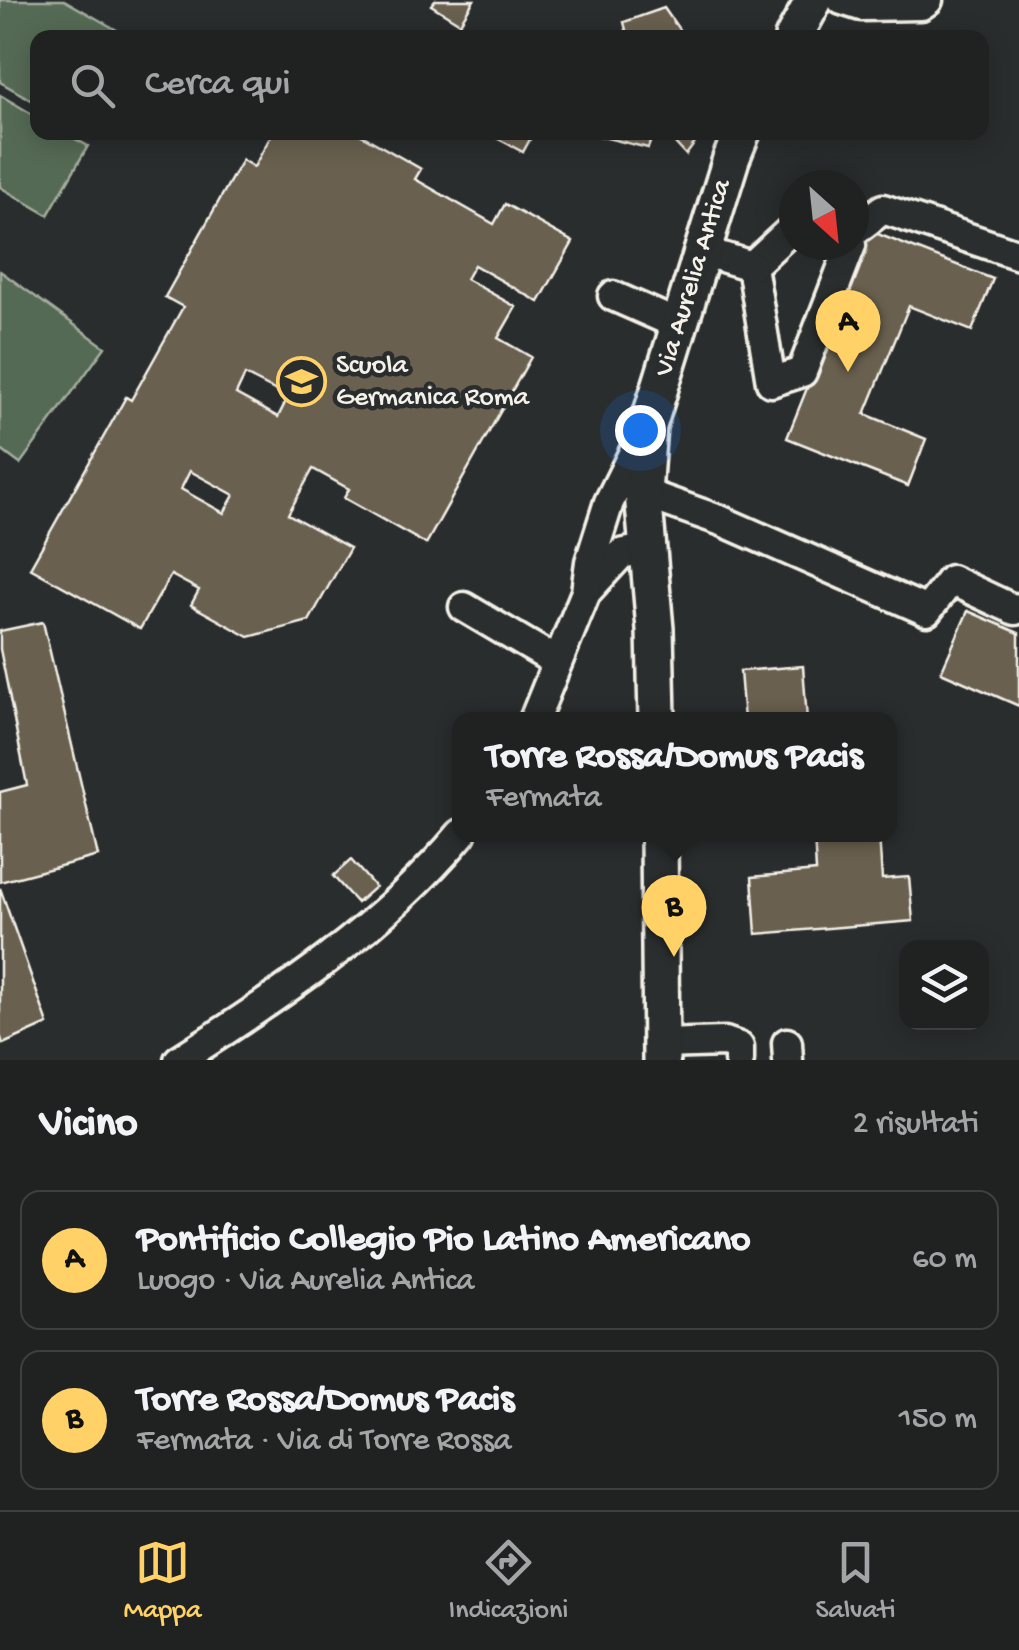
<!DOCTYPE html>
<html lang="it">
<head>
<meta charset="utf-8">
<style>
  :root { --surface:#202222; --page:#2d2f2f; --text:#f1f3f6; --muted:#a2a4a5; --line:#3d3f40; --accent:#ffd166 }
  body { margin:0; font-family:"Gochi Hand",sans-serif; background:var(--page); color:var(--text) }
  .controls { position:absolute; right:30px; bottom:30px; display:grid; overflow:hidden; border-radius:20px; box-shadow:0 5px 25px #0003 }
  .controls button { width:90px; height:90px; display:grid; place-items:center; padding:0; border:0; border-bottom:2px solid var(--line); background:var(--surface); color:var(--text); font:50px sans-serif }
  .compass { position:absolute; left:779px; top:170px; width:90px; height:90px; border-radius:50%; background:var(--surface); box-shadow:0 5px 25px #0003; rotate:153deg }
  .you { position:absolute; left:640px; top:430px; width:35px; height:35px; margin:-25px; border:8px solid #fff; border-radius:50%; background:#1a73e8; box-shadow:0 0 0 15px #1a73e833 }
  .badge { display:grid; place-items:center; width:65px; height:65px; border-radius:50%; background:var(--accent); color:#111; font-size:32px; font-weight:700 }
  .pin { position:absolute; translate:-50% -82px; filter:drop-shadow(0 2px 5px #0008) }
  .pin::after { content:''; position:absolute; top:52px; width:35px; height:30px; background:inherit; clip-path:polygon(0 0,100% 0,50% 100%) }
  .popup { position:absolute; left:452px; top:712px; width:445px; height:130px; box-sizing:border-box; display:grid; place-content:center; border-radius:20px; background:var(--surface); filter:drop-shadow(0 2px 8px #0005); font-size:32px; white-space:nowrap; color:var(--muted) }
  .popup b { font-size:38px; color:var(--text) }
  .popup::after { content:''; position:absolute; left:50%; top:100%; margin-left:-20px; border:20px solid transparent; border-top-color:var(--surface) }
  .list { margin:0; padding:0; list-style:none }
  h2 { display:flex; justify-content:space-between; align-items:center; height:130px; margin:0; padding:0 40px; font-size:42px }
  h2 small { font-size:32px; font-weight:400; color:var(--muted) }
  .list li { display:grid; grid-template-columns:65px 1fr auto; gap:30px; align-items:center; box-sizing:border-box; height:140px; margin:0 20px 20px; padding:0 20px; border:2px solid var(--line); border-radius:20px }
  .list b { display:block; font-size:38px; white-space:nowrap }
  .list p { margin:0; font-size:32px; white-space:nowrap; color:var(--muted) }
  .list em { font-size:32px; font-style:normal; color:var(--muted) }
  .icon { flex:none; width:55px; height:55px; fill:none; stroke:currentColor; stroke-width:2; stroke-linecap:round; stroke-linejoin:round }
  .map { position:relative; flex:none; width:1019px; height:1060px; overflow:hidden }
  .search { position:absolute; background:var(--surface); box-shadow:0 5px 25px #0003; left:30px; right:30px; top:30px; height:110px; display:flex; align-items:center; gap:25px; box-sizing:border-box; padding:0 35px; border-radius:20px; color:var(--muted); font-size:38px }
  .sheet { height:450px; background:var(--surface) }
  nav { display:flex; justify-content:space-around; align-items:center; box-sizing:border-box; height:140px; border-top:2px solid var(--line); background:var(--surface); font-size:28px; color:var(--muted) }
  nav a { display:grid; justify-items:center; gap:5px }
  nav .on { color:var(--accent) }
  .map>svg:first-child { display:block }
  .green { fill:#546a55; stroke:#a4ae9e; stroke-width:2.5 }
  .building { fill:#696050; stroke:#f4f1e8; stroke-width:2.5; fill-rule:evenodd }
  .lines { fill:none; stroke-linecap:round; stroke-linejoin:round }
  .minor-casing { stroke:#f4f1e8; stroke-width:35 }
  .major-casing { stroke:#f4f1e8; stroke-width:42 }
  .minor { stroke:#2a2d2e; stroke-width:28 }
  .major { stroke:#2a2d2e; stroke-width:35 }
  .labels { text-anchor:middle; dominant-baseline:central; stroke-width:9; stroke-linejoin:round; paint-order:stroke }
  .street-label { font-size:28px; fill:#f4f1e8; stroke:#2a2d2e }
  .poi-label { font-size:28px; fill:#f4f1e8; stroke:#2a2d2e; text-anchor:start }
</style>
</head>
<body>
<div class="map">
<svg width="1019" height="1060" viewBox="0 0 1019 1060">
  <rect width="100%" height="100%" fill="#2a2d2e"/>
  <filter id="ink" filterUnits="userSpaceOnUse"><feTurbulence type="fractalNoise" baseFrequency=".01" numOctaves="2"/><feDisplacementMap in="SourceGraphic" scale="20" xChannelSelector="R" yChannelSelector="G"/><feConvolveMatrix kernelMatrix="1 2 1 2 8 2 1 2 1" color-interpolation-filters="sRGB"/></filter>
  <g filter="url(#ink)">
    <!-- green -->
    <g class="green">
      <path d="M0 0H64L129 37 38 38 37 103 0 82Z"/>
      <path d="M0 95 37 117 38 132 64 133 88 146 48 215 0 187Z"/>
      <path d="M0 271 105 347 20 464 0 449Z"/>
    </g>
    <!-- building -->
    <g class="building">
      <path d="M435 0H474L460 23 431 5Z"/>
      <path d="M664 8 685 38H628L624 22Z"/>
      <path d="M273 132H356L421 169 415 179 494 224 505 204 573 242 539 302 474 265 466 279 516 307 498 338 531 357 426 544 344 498 349 489 313 469 288 514 350 548 309 621 249 637 191 605 199 590 171 575 140 629 30 568 126 397 131 400 183 307 165 297 242 160 254 167ZM245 375 288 397 278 417 236 394ZM190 471 234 495 224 513 181 489Z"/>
      <path d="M485 132H534L523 152Z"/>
      <path d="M600 132H654L648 148 599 136Z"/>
      <path d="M665 132H703L686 155Z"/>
      <path d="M870 231 993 279 972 331 909 306 865 414 926 439 908 486 787 438Z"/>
      <path d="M968 611 1019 633V706L941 672Z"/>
      <path d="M43 622 98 856 0 882V792L27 785 0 649V631Z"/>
      <path d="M803 666 807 720H744L740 671Z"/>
      <path d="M814 834H879L882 879 909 877 913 921 756 934 752 877 816 871Z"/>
      <path d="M351 860 375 887 357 903 333 876Z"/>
      <path d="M0 888 48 1024 3 1044 0 1035Z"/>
    </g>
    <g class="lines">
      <defs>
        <g id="minor">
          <path d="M842 0 861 6 921 5 928 0"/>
          <path d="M794 227 752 266 771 382 802 372 851 245"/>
          <path d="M858 228 883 209 1019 255"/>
          <path d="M702 251 752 266"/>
          <path d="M613 296 679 325"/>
          <path d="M643 493 722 521 927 611 951 580 1015 610 1019 608"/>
          <path d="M587 591 621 554 648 548"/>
          <path d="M464 607 557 662"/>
          <path d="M534 720 586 592 590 562 609 502 646 428"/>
          <path d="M787 1043 788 1060"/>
          <path d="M661 1044 725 1042 739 1047V1060"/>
          <path d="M179 1060C280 996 384 926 461 834"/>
        </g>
        <g id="major">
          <path d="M793 38 814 0"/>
          <path d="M657 720 655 629 643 493 648 426 731 159 742 132"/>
          <path d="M659 834 661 1060"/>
        </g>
      </defs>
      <!-- minor casing -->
      <use href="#minor" class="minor-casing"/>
      <!-- major casing -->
      <use href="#major" class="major-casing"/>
      <!-- minor -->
      <use href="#minor" class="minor"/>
      <!-- major -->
      <use href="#major" class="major"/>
    </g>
  </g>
  <!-- icons -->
  <defs>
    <symbol id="school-ring" viewBox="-11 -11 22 22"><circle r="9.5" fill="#2a2d2e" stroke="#ffd166" stroke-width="1.5"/><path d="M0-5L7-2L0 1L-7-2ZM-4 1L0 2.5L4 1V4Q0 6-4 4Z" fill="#ffd166"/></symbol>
  </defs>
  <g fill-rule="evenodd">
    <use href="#school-ring" x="274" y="354" width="55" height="55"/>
  </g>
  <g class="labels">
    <!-- street labels -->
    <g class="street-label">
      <text transform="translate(694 278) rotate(-73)">Via Aurelia Antica</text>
    </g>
    <!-- poi labels -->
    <g class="poi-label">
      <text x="336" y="366">Scuola<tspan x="336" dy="32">Germanica Roma</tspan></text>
    </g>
  </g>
</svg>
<div class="controls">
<button><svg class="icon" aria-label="layers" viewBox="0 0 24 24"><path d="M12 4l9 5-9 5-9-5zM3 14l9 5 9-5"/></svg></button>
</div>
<svg class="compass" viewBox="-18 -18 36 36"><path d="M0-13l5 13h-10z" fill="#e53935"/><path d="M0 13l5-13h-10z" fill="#a2a4a5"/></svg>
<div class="you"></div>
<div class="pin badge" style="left:848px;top:372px">A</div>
<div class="pin badge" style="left:674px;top:957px">B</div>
<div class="popup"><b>Torre Rossa/Domus Pacis</b>Fermata</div>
<div class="search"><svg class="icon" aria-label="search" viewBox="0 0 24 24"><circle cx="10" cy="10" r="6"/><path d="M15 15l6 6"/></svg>Cerca qui</div>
</div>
<section class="sheet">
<h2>Vicino<small>2 risultati</small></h2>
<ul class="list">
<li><span class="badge">A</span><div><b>Pontificio Collegio Pio Latino Americano</b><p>Luogo · Via Aurelia Antica</p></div><em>60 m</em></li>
<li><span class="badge">B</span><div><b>Torre Rossa/Domus Pacis</b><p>Fermata · Via di Torre Rossa</p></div><em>150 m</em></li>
</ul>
</section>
<nav>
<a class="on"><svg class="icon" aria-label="map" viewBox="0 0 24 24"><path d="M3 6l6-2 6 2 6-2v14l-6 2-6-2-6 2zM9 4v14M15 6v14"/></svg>Mappa</a>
<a><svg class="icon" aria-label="directions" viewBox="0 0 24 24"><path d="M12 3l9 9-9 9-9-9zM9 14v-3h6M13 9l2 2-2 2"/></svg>Indicazioni</a>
<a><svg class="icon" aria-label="saved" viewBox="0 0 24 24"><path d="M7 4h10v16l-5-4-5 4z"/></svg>Salvati</a>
</nav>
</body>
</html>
